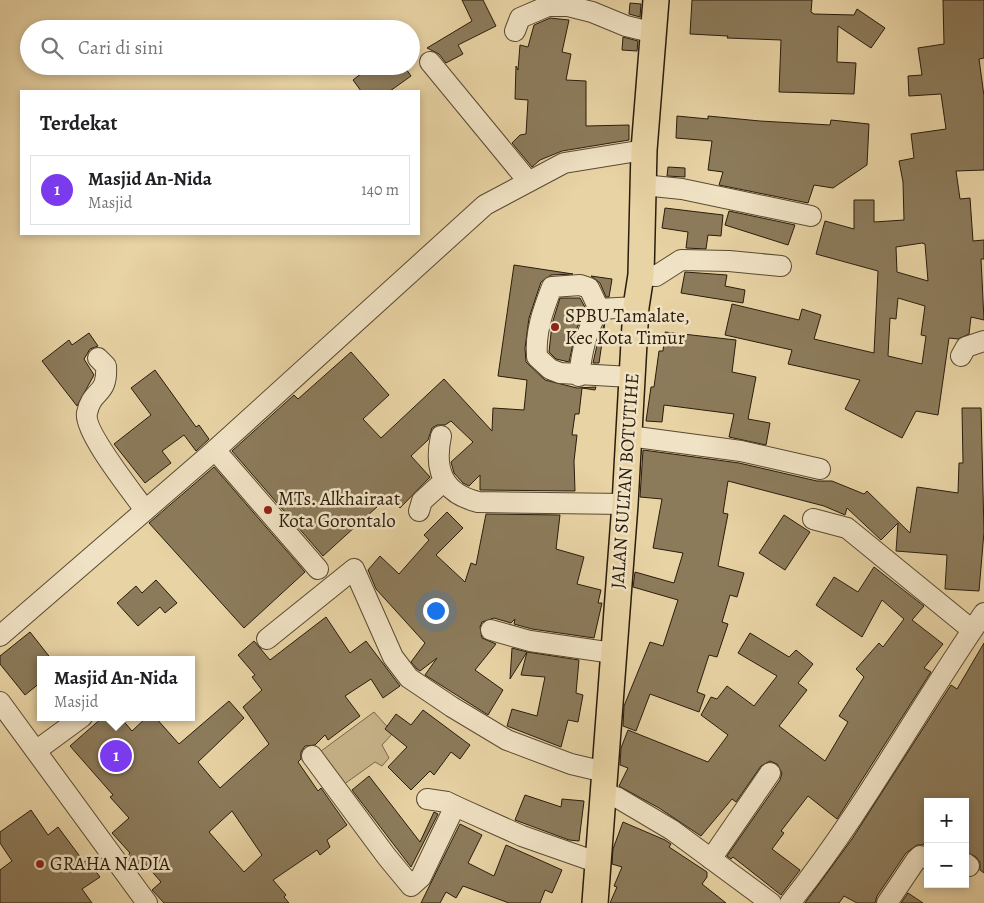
<!DOCTYPE html>
<html lang="id">
<head>
<meta charset="utf-8">
<style>
  :root { --surface:#fff; --page:#f2f2f2; --text:#202124; --muted:#757577; --line:#e0e0e0; --accent:#7c3aed }
  body { margin:0; font-family:Alegreya,serif; background:var(--page); color:var(--text) }
  .controls { position:absolute; right:15px; bottom:15px; display:grid; overflow:hidden; border-radius:0px; box-shadow:0 2px 8px #0003 }
  .controls button { width:45px; height:45px; display:grid; place-items:center; padding:0; border:0; border-bottom:1px solid var(--line); background:var(--surface); color:var(--text); font:25px sans-serif }
  .you { position:absolute; left:435px; top:610px; width:18px; height:18px; margin:-12px; border:4px solid #fff; border-radius:50%; background:#1a73e8; box-shadow:0 0 0 8px #1a73e833 }
  .badge { display:grid; place-items:center; width:32px; height:32px; border-radius:50%; background:var(--accent); color:#fff; font-size:16px; font-weight:700 }
  .pin { position:absolute; translate:-50% -50%; border:2px solid #fff; box-shadow:0 1px 5px #0006 }
  .popup { position:absolute; left:37px; top:656px; width:158px; height:65px; box-sizing:border-box; display:grid; place-content:center; border-radius:0px; background:var(--surface); filter:drop-shadow(0 1px 4px #0005); font-size:16px; white-space:nowrap; color:var(--muted) }
  .popup b { font-size:19px; color:var(--text) }
  .popup::after { content:''; position:absolute; left:50%; top:100%; margin-left:-10px; border:10px solid transparent; border-top-color:var(--surface) }
  .list { margin:0; padding:0; list-style:none }
  h2 { display:flex; justify-content:space-between; align-items:center; height:65px; margin:0; padding:0 20px; font-size:21px }
  h2 small { font-size:16px; font-weight:400; color:var(--muted) }
  .list li { display:grid; grid-template-columns:32px 1fr auto; gap:15px; align-items:center; box-sizing:border-box; height:70px; margin:0 10px 10px; padding:0 10px; border:1px solid var(--line); border-radius:0px }
  .list b { display:block; font-size:19px; white-space:nowrap }
  .list p { margin:0; font-size:16px; white-space:nowrap; color:var(--muted) }
  .list em { font-size:16px; font-style:normal; color:var(--muted) }
  .icon { flex:none; width:28px; height:28px; fill:none; stroke:currentColor; stroke-width:2; stroke-linecap:round; stroke-linejoin:round }
  .map { position:relative; flex:none; width:984px; height:903px; overflow:hidden }
  .search { position:absolute; background:var(--surface); box-shadow:0 2px 8px #0003; left:20px; top:20px; width:400px; height:55px; display:flex; align-items:center; gap:12px; box-sizing:border-box; padding:0 18px; border-radius:28px; color:var(--muted); font-size:19px }
  .panel { position:absolute; background:var(--surface); box-shadow:0 2px 8px #0003; left:20px; top:90px; width:400px; height:145px; border-radius:0px }
  .map>svg:first-child { display:block }
  .green { fill:#c8b48a; stroke:#78684b }
  .building { fill:#8c7b5b; stroke:#291c0c; fill-rule:evenodd }
  .lines { fill:none; stroke-linecap:round; stroke-linejoin:round }
  .minor-casing { stroke:#594a32; stroke-width:22 }
  .major-casing { stroke:#291c0c; stroke-width:28 }
  .minor { stroke:#f0e2c4; stroke-width:20 }
  .major { stroke:#e8d3a4; stroke-width:25 }
  .poi-dot { fill:#8f2418; stroke:#f0e2c4; stroke-width:2 }
  .labels { text-anchor:middle; dominant-baseline:central; stroke-width:5; stroke-linejoin:round; paint-order:stroke }
  .poi-label { font-size:19px; fill:#291c0c; stroke:#f0e2c4; text-anchor:start }
  .street-label { font-size:19px; fill:#291c0c; stroke:#f0e2c4 }
</style>
</head>
<body>
<div class="map">
<svg width="984" height="903" viewBox="0 0 984 903">
  <rect width="100%" height="100%" fill="#e8d3a4"/>
  <filter id="stains"><feTurbulence type="fractalNoise" baseFrequency=".004" numOctaves="4"/><feColorMatrix values="0 0 0 0 .2 0 0 0 0 .09 0 0 0 0 .02 0 0 0 .5 -.17"/></filter>
  <radialGradient id="worn" r=".72"><stop offset=".6" stop-color="#630" stop-opacity="0"/><stop offset="1" stop-color="#630" stop-opacity=".3"/></radialGradient>
  <!-- green -->
  <path class="green" d="M374 712 393 733 382 745 389 758 382 766 375 762 343 785 317 754Z"/>
  <!-- building -->
  <g class="building">
    <path d="M462 0H483L496 26 458 45 463 54 446 63 439 54 427 48 472 21Z"/>
    <path d="M692 0H812L811 12 814 14 854 15 857 9 885 28 871 48 838 26 837 62 856 63 854 94 779 92 781 40 727 38 728 36 690 34Z"/>
    <path d="M943 0H984V58L979 59 984 96V170L956 171 960 199 970 198 973 241 984 240V259H981L984 320 971 317 969 334 958 339 949 338 938 415 916 411 902 438 845 409 860 380 788 364 792 350 725 335 732 304 799 320 802 309 821 315 814 339 874 353 878 271 816 254 825 221 854 229V200H874V222L904 220 903 182 899 161 914 158 911 134 946 129 941 94 909 96 908 76 922 75 918 48 944 44ZM922 243 925 244 928 281 897 272 896 247ZM898 298 925 306 921 335 926 336 922 364 888 356 890 318 896 319Z"/>
    <path d="M630 3 641 4 640 17 629 14Z"/>
    <path d="M550 18 569 20 562 52 571 54 566 80 586 81V126L629 125V140L562 151 540 160 532 167 512 143 520 135 526 134 528 100 515 99 516 66 518 70 520 45 528 47 534 25Z"/>
    <path d="M623 37 638 41 637 51 622 50Z"/>
    <path d="M371 66H404L411 76 390 91H361L353 80Z"/>
    <path d="M677 116 708 119V116L760 121 830 125 831 120 869 124 867 165 833 188 814 185 808 203 719 185 723 172 708 170 712 141 676 138Z"/>
    <path d="M668 167 685 168V177L667 176Z"/>
    <path d="M665 208 723 215 721 236 708 235 706 249 686 248 688 232 662 228Z"/>
    <path d="M729 211 795 225 788 245 725 225Z"/>
    <path d="M514 265 573 274 551 275 541 282 529 318 525 348 526 362 545 380 577 388 596 387 595 390 582 388 579 414H575L572 435H577L574 461 575 491 480 490V475L469 486 463 483 454 473 451 462 473 442 451 421 445 425H437L432 428 428 440 411 456 430 477 400 508 389 496 323 556 232 451 294 395 298 399 351 352 389 395 363 419 381 438 444 379 492 431 493 408 524 410 527 380 498 376Z"/>
    <path d="M685 272 727 275 725 286 745 290 743 303 681 293Z"/>
    <path d="M591 276 612 279 609 297H606L600 283Z"/>
    <path d="M560 298H580L586 309 576 330 569 362 556 359 549 352 552 324Z"/>
    <path d="M605 322 599 363H593L597 345Z"/>
    <path d="M665 332 736 340 732 372 756 377 748 419 770 423 766 445 729 437 734 414 664 405 662 422 646 421 651 387H654L659 351H663Z"/>
    <path d="M89 333 98 346 90 349 84 359 94 375 77 406 42 361 69 340 72 345Z"/>
    <path d="M155 370 196 427 199 425 209 439 196 451 184 435 162 451 171 463 145 483 114 444 151 415 131 388Z"/>
    <path d="M962 408H981L984 532 979 591 945 589 947 555 896 551 898 523 881 540 847 508 845 515 824 506 728 481 723 513 728 514 718 566 744 573 737 597 730 595 722 622 728 624 717 657 709 655 697 692 705 695 699 712 650 694 636 731 623 726 624 706 650 642 663 646 678 600 633 587 635 572 674 583 683 553 653 548 662 499 640 497 643 450 739 463 817 481H832L864 494 867 491 910 533 917 487 958 493 959 463H963Z"/>
    <path d="M214 467 305 572 244 628 149 523Z"/>
    <path d="M447 512 463 528 436 555 465 582 471 563 476 565 486 514 560 515 556 549 584 557 577 584 601 590 598 603H602L594 638 532 629 514 624 515 619 511 623 494 618 482 622 480 627 482 638 496 644 475 670 503 690 488 715 425 675 437 658 420 671 417 669 411 662 425 643 376 589 368 570 380 556 399 574 429 540 424 535Z"/>
    <path d="M784 515 810 532 785 570 759 553Z"/>
    <path d="M874 567 924 606 912 620 943 644 924 668 931 672 837 819 808 796 781 831 784 833 772 849 800 870 781 895 733 857 731 859 727 856 780 780 782 773 777 764 770 761 761 766 736 802 732 799 701 836 659 808 619 786 628 768 620 765 621 748 628 730 708 762 728 735 701 715 711 697 717 699 727 686 754 706 777 676 738 653 750 633 789 657 796 650 813 664 798 683 807 690 779 726 825 761 848 722 839 716 864 677 856 669 879 643 883 647 904 619 882 600 862 637 816 605 834 577 858 592Z"/>
    <path d="M156 580 177 603 165 613 160 607 138 626 117 603 136 586 142 593Z"/>
    <path d="M326 617 350 653 366 641 400 686 383 698 371 679 345 696 360 716 328 740 325 735 315 745 305 746 301 752V759L298 762 318 791 321 788 347 825 327 840 330 847 320 855 317 850 273 880 286 895 284 897 289 903H164L152 890 161 882 142 860 136 866 127 856 130 853 112 833 129 818 110 797 113 795 70 746 103 717H120L132 731 147 717H155L179 744 229 701 244 718 198 762 220 788 269 744 243 707 262 690 252 677 255 675 238 655 254 641 270 660ZM232 811 262 855 244 872 209 832Z"/>
    <path d="M30 632 52 660H41V682L25 695 0 664V656Z"/>
    <path d="M984 643V873L980 870V862L976 857 965 851V802H928V837L923 845H917L906 853 877 896 875 903H857L844 896 839 903H805L852 839 951 685 957 689Z"/>
    <path d="M512 648 527 652 510 679Z"/>
    <path d="M527 652 579 660 576 693 583 695 578 722 568 720 561 747 507 726 512 709 537 716 545 677 521 675Z"/>
    <path d="M423 710 470 745 460 759 451 752 434 775 430 771 411 790 388 767 407 747 385 729 396 714 411 725Z"/>
    <path d="M369 776 420 842 434 812 438 814 411 867 352 790Z"/>
    <path d="M525 795 561 807 562 799 584 801 579 841 569 840 515 820Z"/>
    <path d="M31 810 48 835 58 827 84 862 88 860 94 869 100 877 82 889 92 903H0V870L12 861 0 843V832Z"/>
    <path d="M623 822 665 840 671 844 669 847 707 872V877L702 884 726 903H610L617 887 614 886 622 867 612 864 613 849Z"/>
    <path d="M460 824 482 835 468 863 494 876 506 845 562 870 552 893 545 890 540 903H509L463 886 456 898 446 892 440 903H421Z"/>
    <path d="M908 893 923 903H901Z"/>
  </g>
  <g class="lines">
    <defs>
      <g id="minor">
        <path d="M515 31 520 18 548 6H568L592 12 626 26 655 33"/>
        <path d="M430 62 528 181"/>
        <path d="M643 185 682 189 811 216"/>
        <path d="M641 275 656 276 681 260 729 261 781 266"/>
        <path d="M961 356 966 347 984 341"/>
        <path d="M98 358 106 366C108 397 92 388 87 413 83 431 133 493 145 510"/>
        <path d="M579 376C582 351 586 331 599 309"/>
        <path d="M631 377 560 373 550 369 537 357C535 332 543 310 552 287L580 285 589 288 599 309 636 307"/>
        <path d="M441 436C434 469 442 493 478 502L625 504"/>
        <path d="M629 436 741 451 820 469"/>
        <path d="M215 450 318 569"/>
        <path d="M419 511 422 501 444 481"/>
        <path d="M813 519 847 528 972 630"/>
        <path d="M491 630 530 641 613 653"/>
        <path d="M0 636 215 450 485 205 564 163 644 150"/>
        <path d="M267 639 354 569 393 657 409 678 452 707 507 740 571 764 605 772"/>
        <path d="M0 702 147 903"/>
        <path d="M37 750 82 717"/>
        <path d="M312 756 387 857 411 886 421 877 455 806 522 836 599 863"/>
        <path d="M604 793 618 798 672 830 771 903"/>
        <path d="M427 799 447 802 455 806"/>
        <path d="M711 859 770 773"/>
        <path d="M965 863 969 866"/>
        <path d="M790 903C863 812 918 708 984 613"/>
        <path d="M887 903 916 860 920 856 928 859"/>
      </g>
      <path id="major" d="M595 903 625 504 636 307 641 275 644 150 656 0"/>
    </defs>
    <!-- minor casing -->
    <use href="#minor" class="minor-casing"/>
    <!-- major casing -->
    <use href="#major" class="major-casing"/>
    <!-- minor -->
    <use href="#minor" class="minor"/>
    <!-- major -->
    <use href="#major" class="major"/>
  </g>
  <!-- markers -->
  <g class="poi-dot">
    <circle cx="555" cy="327" r="5"/>
    <circle cx="268" cy="510" r="5"/>
    <circle cx="40" cy="864" r="5"/>
  </g>
  <g class="labels">
    <!-- poi labels -->
    <g class="poi-label">
      <text x="565" y="316">SPBU Tamalate,<tspan x="565" dy="22">Kec Kota Timur</tspan></text>
      <text x="278" y="499">MTs. Alkhairaat<tspan x="278" dy="22">Kota Gorontalo</tspan></text>
      <text x="50" y="864">GRAHA NADIA</text>
    </g>
    <!-- street labels -->
    <g class="street-label">
      <text transform="translate(625 481) rotate(-86)">JALAN SULTAN BOTUTIHE</text>
    </g>
  </g>
  <rect width="100%" height="100%" filter="url(#stains)"/>
  <rect width="100%" height="100%" fill="url(#worn)"/>
</svg>
<div class="controls">
<button>+</button>
<button>−</button>
</div>
<div class="you"></div>
<div class="pin badge" style="left:116px;top:756px">1</div>
<div class="popup"><b>Masjid An-Nida</b>Masjid</div>
<div class="search"><svg class="icon" aria-label="search" viewBox="0 0 24 24"><circle cx="10" cy="10" r="6"/><path d="M15 15l6 6"/></svg>Cari di sini</div>
<section class="panel">
<h2>Terdekat<small></small></h2>
<ul class="list">
<li><span class="badge">1</span><div><b>Masjid An-Nida</b><p>Masjid</p></div><em>140 m</em></li>
</ul>
</section>
</div>
</body>
</html>
